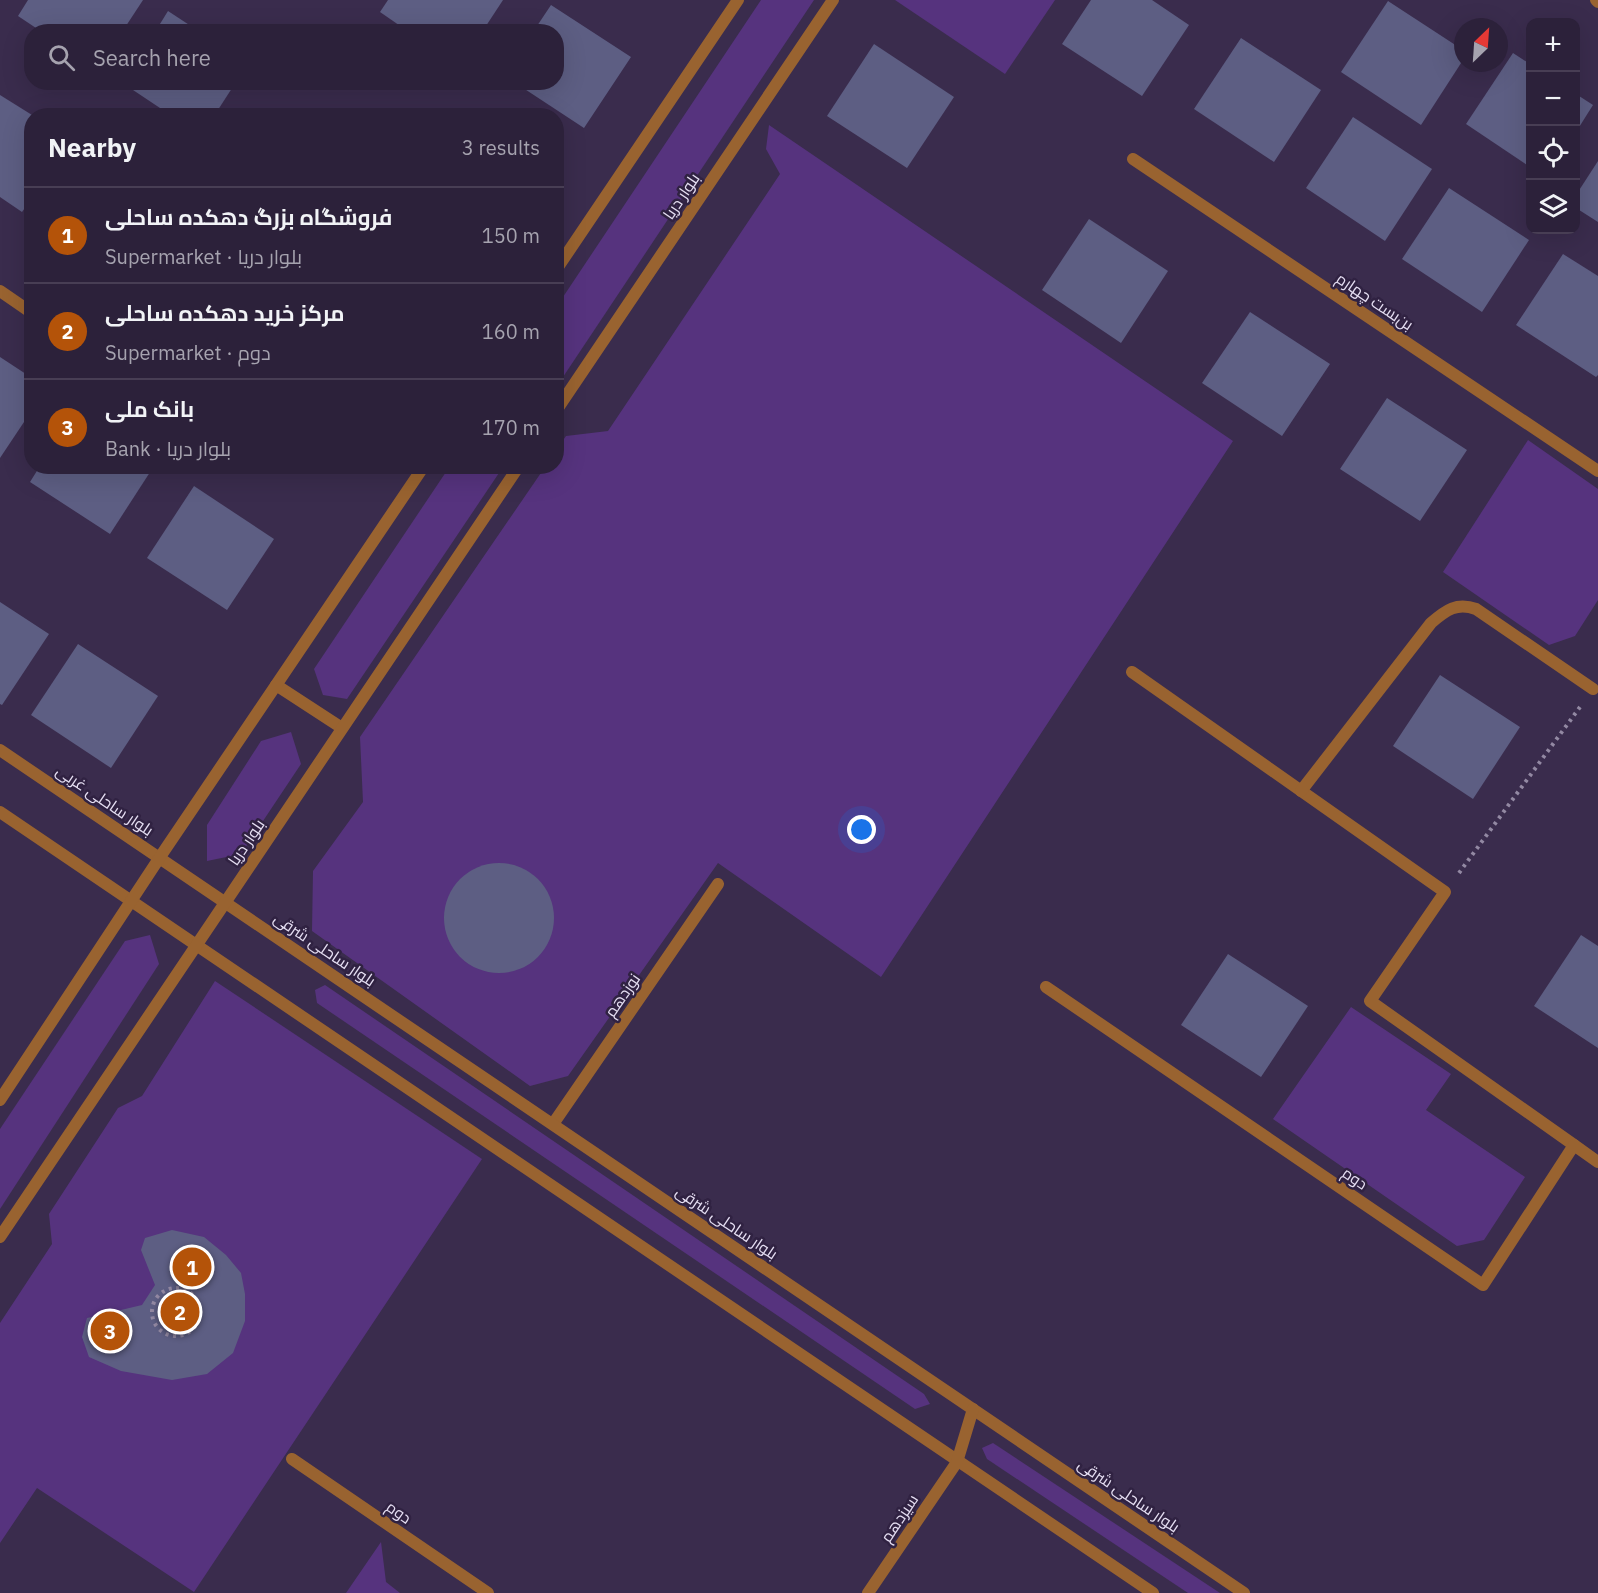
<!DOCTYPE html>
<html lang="en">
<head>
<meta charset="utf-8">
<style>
  :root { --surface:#2c213a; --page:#342942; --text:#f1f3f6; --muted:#a6a3af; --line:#483e54; --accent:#b45309 }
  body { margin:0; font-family:"IBM Plex Sans",Cairo,sans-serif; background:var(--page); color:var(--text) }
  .controls { position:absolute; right:18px; top:18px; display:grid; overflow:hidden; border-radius:12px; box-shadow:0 6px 24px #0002 }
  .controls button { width:54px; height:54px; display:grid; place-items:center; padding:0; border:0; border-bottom:2px solid var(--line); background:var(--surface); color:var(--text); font:30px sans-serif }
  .compass { position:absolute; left:1454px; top:18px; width:54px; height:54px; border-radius:50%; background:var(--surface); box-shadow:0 6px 24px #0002; rotate:25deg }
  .you { position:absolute; left:862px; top:830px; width:21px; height:21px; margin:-15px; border:4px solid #fff; border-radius:50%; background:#1a73e8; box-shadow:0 0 0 9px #1a73e833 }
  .badge { display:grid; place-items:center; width:39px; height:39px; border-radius:50%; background:var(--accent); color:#fff; font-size:20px; font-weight:700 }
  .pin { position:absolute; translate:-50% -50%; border:3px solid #fff; box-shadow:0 2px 6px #0006 }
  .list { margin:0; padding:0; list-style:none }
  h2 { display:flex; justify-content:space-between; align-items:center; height:78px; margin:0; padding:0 24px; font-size:26px }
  h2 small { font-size:20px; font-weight:400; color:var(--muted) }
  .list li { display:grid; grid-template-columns:39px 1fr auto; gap:18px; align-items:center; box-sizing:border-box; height:96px; padding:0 24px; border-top:2px solid var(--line) }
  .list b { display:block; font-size:22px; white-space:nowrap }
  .list p { margin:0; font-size:20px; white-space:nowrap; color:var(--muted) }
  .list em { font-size:20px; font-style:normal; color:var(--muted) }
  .icon { flex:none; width:33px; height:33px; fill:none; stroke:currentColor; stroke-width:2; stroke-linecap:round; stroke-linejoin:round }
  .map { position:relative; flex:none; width:1598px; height:1593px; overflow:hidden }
  .search { position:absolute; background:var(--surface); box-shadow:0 6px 24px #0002; left:24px; top:24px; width:540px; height:66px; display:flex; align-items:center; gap:15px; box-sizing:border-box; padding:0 21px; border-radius:24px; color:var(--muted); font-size:22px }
  .panel { position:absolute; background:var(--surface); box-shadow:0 6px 24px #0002; left:24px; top:108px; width:540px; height:366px; border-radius:24px }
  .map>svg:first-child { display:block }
  .green { fill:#56337e }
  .building { fill:#5d5e83 }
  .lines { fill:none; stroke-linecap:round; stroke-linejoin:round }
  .path { stroke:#9389a3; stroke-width:4; stroke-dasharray:3 4.5; stroke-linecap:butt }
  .minor { stroke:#996330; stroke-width:12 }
  .tertiary { stroke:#996330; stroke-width:12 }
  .labels { text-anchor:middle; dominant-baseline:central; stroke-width:5; stroke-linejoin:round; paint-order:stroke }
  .street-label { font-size:16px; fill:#e6dff3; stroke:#302242 }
</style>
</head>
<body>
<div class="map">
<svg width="1598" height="1593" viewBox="0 0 1598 1593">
  <rect width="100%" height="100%" fill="#3a2c4d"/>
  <!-- green -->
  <g class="green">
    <path d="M761 0H814L557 386V306Z"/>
    <path d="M895 0H1055L1005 74Z"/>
    <path d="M769 125 1233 441 881 977 718 863 568 1076 530 1086 312 931 313 871 363 802 360 737 545 467 556 466 557 449 566 436 608 431 780 174 766 149Z"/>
    <path d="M1528 440 1598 489V600L1575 636 1549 645 1443 572Z"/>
    <path d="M450 466 503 467 347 699 323 695 314 669Z"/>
    <path d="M291 732 301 764 241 854 207 861V825L261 741Z"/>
    <path d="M150 935 159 964 0 1209V1129L125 941Z"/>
    <path d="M215 981 482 1159 194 1592 37 1488 0 1543V1323L52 1244 49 1214 118 1108 142 1096Z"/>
    <path d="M325 985 924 1394 930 1404 915 1409 317 1003 315 990Z"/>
    <path d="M1351 1007 1451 1074 1426 1110 1525 1177 1484 1240 1457 1246 1273 1119Z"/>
    <path d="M993 1443 1220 1593H1188L987 1459 982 1448Z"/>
    <path d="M381 1542 386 1582 400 1593H346Z"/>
  </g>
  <!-- building -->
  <g class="building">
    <path d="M28 0H143L122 32H42L18 16Z"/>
    <path d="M388 0H503L482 32H409L380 12Z"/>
    <path d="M1091 0H1152L1189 25 1142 96 1062 44Z"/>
    <path d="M1388 1 1463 50V60L1421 125 1341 72Z"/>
    <path d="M551 5 631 57 584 128 514 82H556V32H533Z"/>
    <path d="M168 11 200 32H155Z"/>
    <path d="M1241 38 1321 90 1274 162 1194 109Z"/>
    <path d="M874 44 954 97 907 168 827 116Z"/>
    <path d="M1513 53 1530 64V167L1466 124Z"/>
    <path d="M121 82H236L214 116H172Z"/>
    <path d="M1576 94 1593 105 1576 132Z"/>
    <path d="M0 95 32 115V198L22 212 0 197Z"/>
    <path d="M1353 117 1432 169 1385 241 1306 188Z"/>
    <path d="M1598 161V222L1576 208V195Z"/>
    <path d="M1449 188 1529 240 1482 312 1402 259Z"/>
    <path d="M1089 219 1168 271 1121 343 1042 290Z"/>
    <path d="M1563 254 1598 276V375L1596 377 1516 325Z"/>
    <path d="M1250 312 1330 364 1282 436 1202 383Z"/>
    <path d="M0 357 32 378V410L0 458Z"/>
    <path d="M1387 398 1467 450 1420 521 1340 469Z"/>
    <path d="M40 466H154L110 534 30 482Z"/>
    <path d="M194 486 274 539 227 610 147 558Z"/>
    <path d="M0 602 49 634 2 705 0 704Z"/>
    <path d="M78 644 158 696 111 768 31 715Z"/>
    <path d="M1440 675 1520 727 1473 799 1393 746Z"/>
    <circle cx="499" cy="918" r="55"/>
    <path d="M1581 935 1598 946V1048L1534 1006Z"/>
    <path d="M1228 954 1308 1006 1261 1077 1181 1025Z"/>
    <path d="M172 1230 204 1237 226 1255 241 1273 245 1294V1321L233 1353 207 1374 172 1380 121 1371 89 1357 82 1337 87 1318 142 1305 155 1285 141 1250 145 1238Z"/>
  </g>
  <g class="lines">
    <!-- path -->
    <g class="path">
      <path d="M1459 873 1580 707"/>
      <circle cx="176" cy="1312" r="24"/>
    </g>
    <!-- minor -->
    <g class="minor">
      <path d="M1133 159 1598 471"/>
      <path d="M0 291 32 313"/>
      <path d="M1132 672 1445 892 1370 1001 1574 1145"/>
      <path d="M1301 791 1431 623C1446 610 1457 602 1476 609L1593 689"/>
      <path d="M1046 987 1483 1285 1574 1145 1598 1162"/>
      <path d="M553 1124 718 884"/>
      <path d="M292 1459 488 1593"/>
    </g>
    <!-- tertiary -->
    <g class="tertiary">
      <path d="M1596 0 1598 2"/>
      <path d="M556 270 738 0"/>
      <path d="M556 411 833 0"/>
      <path d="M276 685 342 728"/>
      <path d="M0 750 1244 1593"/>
      <path d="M0 812 1153 1593"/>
      <path d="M0 1100 160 857 424 466"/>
      <path d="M0 1237 519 466"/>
      <path d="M868 1593 957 1462 973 1409"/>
    </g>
  </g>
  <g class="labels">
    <!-- street labels -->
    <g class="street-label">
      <text transform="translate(681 196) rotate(-56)">بلوار دریا</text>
      <text transform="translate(1375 301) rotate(34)">بن‌بست چهارم</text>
      <text transform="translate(105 800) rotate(34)">بلوار ساحلی غربی</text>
      <text transform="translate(246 842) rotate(-56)">بلوار دریا</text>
      <text transform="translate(325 949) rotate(34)">بلوار ساحلی شرقی</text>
      <text transform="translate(622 995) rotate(-55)">نوزدهم</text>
      <text transform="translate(1355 1178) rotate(34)">دوم</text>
      <text transform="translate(727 1222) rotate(34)">بلوار ساحلی شرقی</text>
      <text transform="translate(1129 1495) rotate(34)">بلوار ساحلی شرقی</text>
      <text transform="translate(399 1512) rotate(35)">دوم</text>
      <text transform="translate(899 1518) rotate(-56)">سیزدهم</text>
    </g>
  </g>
</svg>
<div class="controls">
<button>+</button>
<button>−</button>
<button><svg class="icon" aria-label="locate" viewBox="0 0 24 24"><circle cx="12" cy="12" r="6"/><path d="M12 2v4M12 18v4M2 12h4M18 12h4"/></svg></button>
<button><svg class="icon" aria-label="layers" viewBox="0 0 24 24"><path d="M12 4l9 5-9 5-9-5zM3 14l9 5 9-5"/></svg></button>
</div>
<svg class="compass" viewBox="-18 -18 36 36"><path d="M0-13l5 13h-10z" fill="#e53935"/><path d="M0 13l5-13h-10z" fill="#a6a3af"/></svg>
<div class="you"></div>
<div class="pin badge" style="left:192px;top:1267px">1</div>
<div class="pin badge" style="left:180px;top:1312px">2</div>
<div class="pin badge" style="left:110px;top:1331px">3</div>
<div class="search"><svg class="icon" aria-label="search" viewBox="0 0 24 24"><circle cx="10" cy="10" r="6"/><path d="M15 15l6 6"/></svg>Search here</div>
<section class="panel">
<h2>Nearby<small>3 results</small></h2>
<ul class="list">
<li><span class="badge">1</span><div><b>فروشگاه بزرگ دهکده ساحلی</b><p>Supermarket · بلوار دریا</p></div><em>150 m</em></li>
<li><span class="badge">2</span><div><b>مرکز خرید دهکده ساحلی</b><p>Supermarket · دوم</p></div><em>160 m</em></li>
<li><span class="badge">3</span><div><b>بانک ملی</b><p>Bank · بلوار دریا</p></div><em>170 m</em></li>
</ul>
</section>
</div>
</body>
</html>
